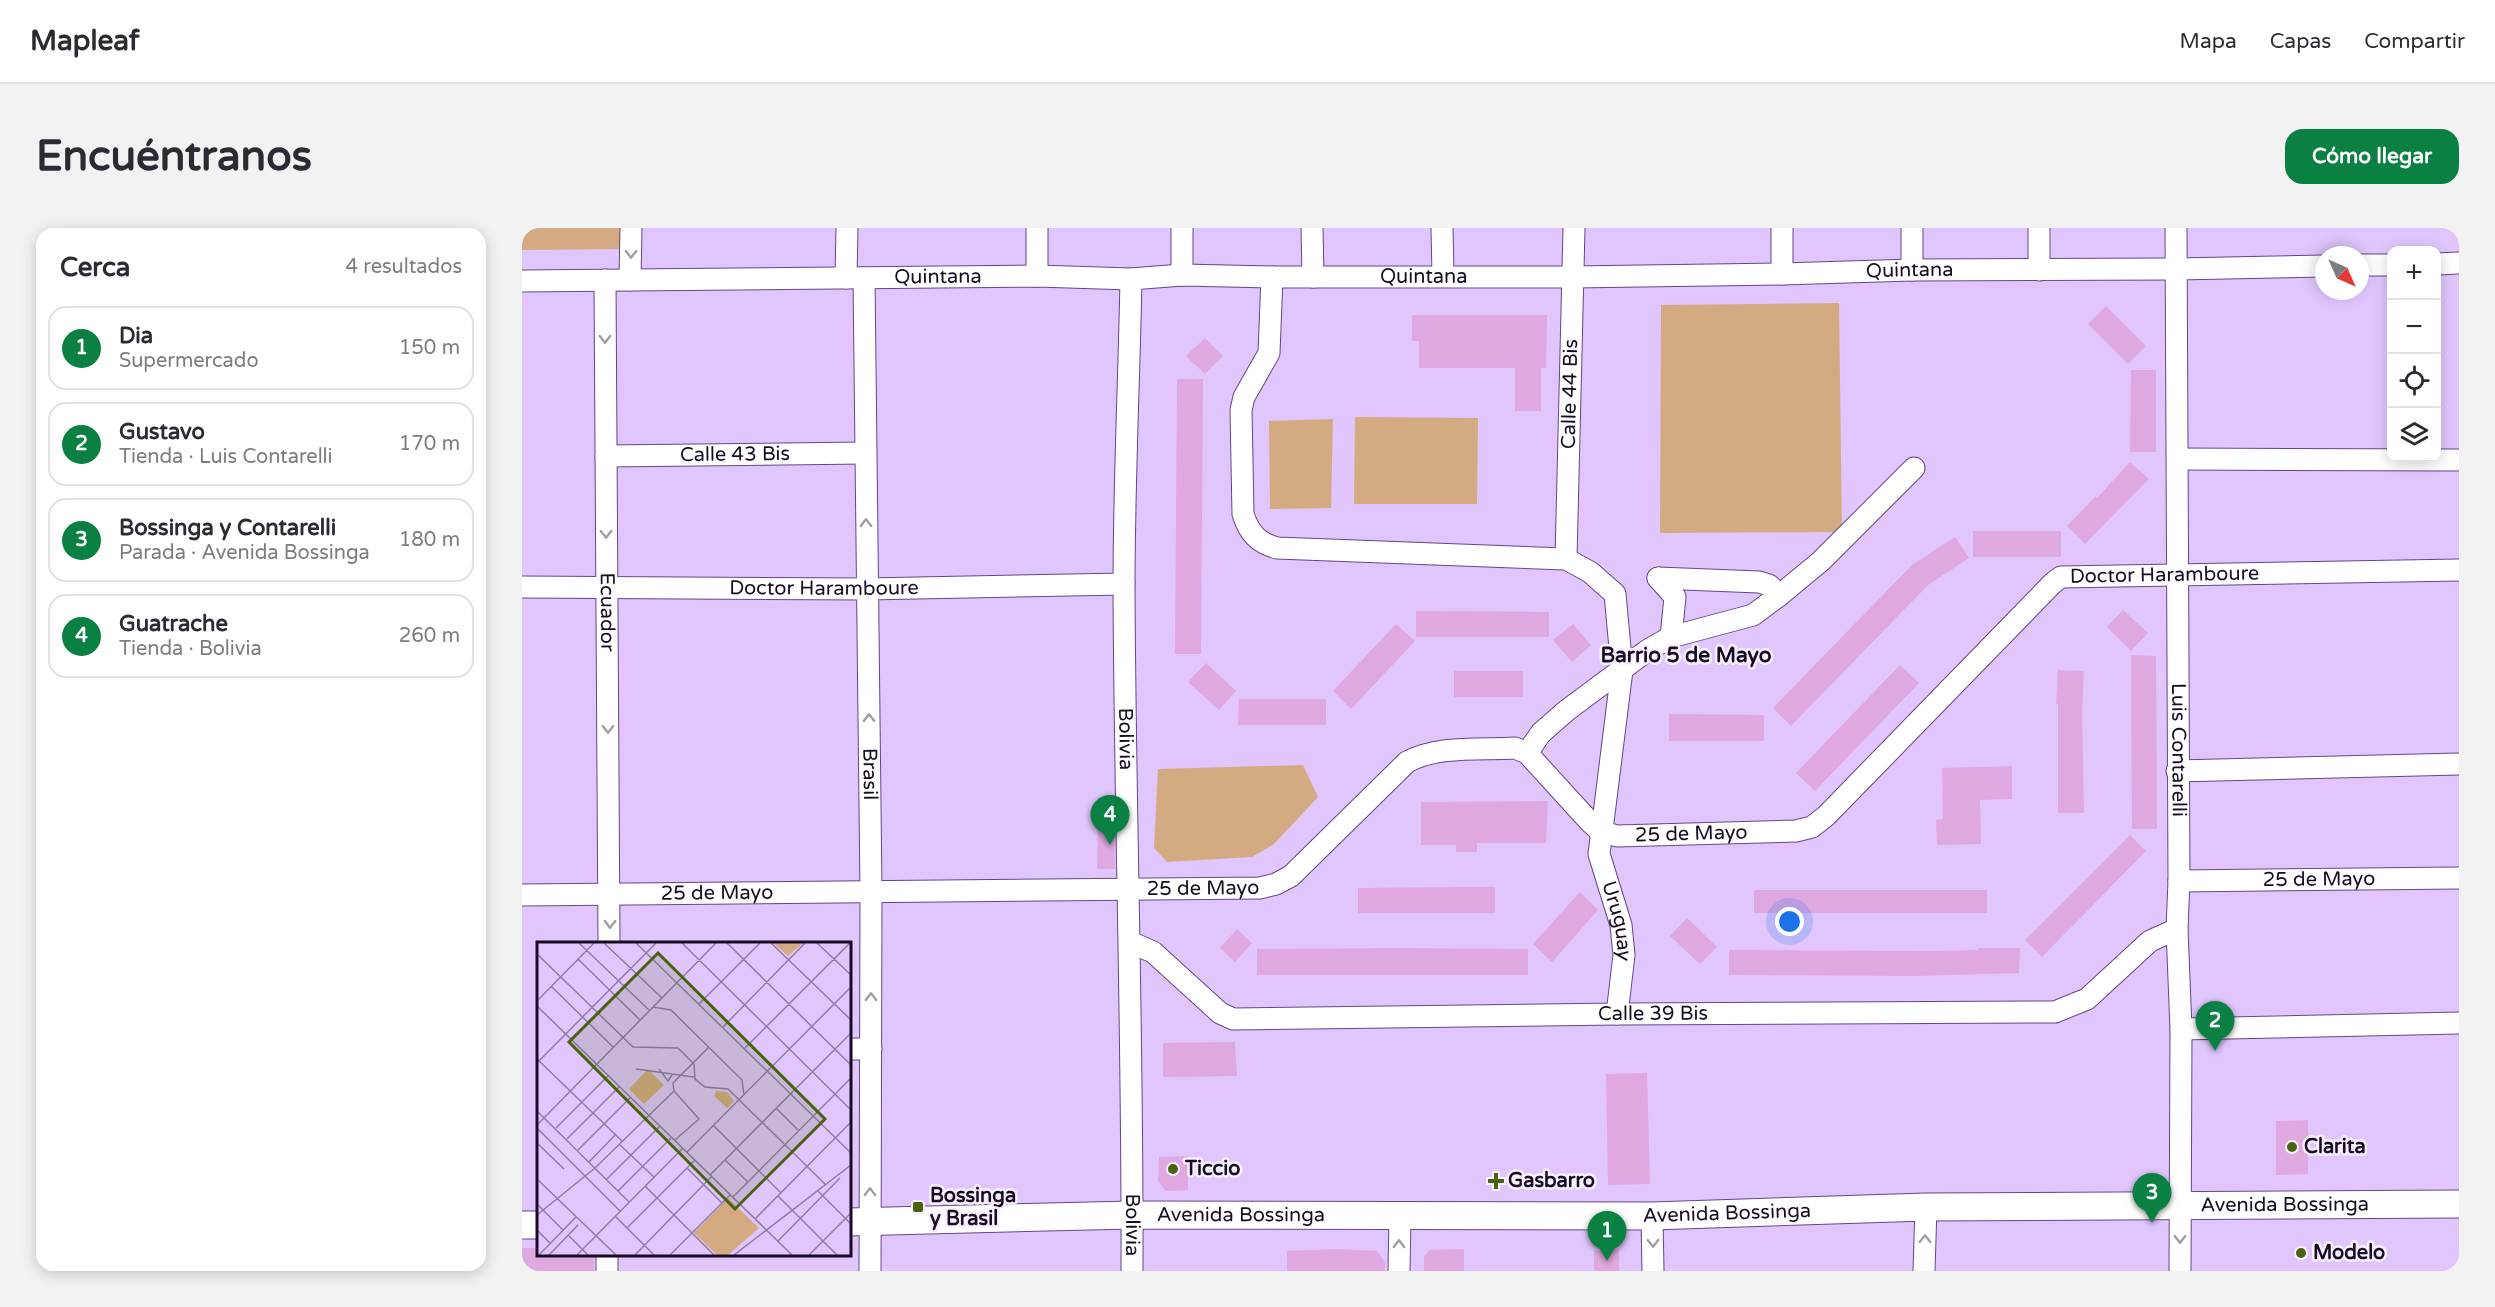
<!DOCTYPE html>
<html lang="es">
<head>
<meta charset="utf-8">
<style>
  :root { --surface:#fff; --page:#f2f2f3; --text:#2b2b33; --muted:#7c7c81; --line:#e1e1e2; --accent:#0b8043 }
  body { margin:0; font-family:"Varela Round",sans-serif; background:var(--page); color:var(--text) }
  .controls { position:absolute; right:18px; top:18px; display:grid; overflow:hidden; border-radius:12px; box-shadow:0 3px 15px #0003 }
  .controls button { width:54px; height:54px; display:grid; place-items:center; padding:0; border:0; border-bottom:2px solid var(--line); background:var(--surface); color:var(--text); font:30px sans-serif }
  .compass { position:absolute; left:1793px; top:18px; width:54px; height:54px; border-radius:50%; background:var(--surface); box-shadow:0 3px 15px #0003; rotate:135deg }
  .you { position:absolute; left:1268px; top:694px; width:21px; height:21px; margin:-15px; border:4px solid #fff; border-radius:50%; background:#1a73e8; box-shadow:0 0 0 9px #1a73e833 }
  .badge { display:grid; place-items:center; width:39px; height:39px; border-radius:50%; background:var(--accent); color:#fff; font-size:20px; font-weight:700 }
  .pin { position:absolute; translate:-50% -50px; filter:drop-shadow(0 2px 3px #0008) }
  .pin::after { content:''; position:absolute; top:32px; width:21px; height:18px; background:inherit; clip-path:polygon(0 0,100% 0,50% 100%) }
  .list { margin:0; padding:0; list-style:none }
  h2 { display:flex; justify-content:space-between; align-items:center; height:78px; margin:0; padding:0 24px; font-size:26px }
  h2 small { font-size:20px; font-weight:400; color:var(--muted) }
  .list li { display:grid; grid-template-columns:39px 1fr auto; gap:18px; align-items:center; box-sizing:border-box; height:84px; margin:0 12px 12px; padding:0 12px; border:2px solid var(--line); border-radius:18px }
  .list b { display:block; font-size:22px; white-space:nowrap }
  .list p { margin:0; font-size:20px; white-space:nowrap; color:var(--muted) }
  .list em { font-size:20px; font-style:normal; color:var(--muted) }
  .icon { flex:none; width:33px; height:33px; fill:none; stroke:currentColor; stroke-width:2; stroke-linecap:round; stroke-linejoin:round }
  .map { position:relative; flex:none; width:1937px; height:1043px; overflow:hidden; border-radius:18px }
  header { display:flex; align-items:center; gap:36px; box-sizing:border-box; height:84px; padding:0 30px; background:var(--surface); border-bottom:2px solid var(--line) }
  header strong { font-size:28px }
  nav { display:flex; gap:33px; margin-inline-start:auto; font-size:21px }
  .intro { display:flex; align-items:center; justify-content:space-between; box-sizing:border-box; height:144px; padding:0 36px }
  h1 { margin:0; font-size:42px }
  .button { padding:15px 27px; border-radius:18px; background:var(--accent); color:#fff; font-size:21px; font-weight:700 }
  main { display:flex; gap:36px; padding:0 36px }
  aside { flex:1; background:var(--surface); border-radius:18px; box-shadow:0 3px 15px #0003 }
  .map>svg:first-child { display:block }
  .green { fill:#d3aa81 }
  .building { fill:#e0a8e0 }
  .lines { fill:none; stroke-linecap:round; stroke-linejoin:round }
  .minor-casing { stroke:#654782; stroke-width:23 }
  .major-casing { stroke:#654782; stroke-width:29 }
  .minor { stroke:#fff; stroke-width:21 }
  .major { stroke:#fff; stroke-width:27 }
  .oneway { stroke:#a39da7 }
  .poi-dot { fill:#486211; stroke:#f7f1ff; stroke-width:2 }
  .labels { text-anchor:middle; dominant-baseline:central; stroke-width:5; stroke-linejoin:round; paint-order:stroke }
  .street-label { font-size:20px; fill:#180b23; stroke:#f7f1ff }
  .poi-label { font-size:20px; font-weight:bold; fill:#180b23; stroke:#f7f1ff; text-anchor:start }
  .neighbourhood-label { font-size:21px; font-weight:bold; fill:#180b23; stroke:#f7f1ff }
  .inset-road { fill:none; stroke:#907ba6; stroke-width:1.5 }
  .view { fill:#486211; fill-opacity:0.15; stroke:#486211; stroke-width:3 }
  .inset-edge { fill:none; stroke:#180b23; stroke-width:3 }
</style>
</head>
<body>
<header>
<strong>Mapleaf</strong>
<nav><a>Mapa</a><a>Capas</a><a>Compartir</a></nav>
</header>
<div class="intro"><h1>Encuéntranos</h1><a class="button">Cómo llegar</a></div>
<main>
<aside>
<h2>Cerca<small>4 resultados</small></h2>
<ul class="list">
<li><span class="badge">1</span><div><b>Dia</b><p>Supermercado</p></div><em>150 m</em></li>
<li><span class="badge">2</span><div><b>Gustavo</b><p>Tienda · Luis Contarelli</p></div><em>170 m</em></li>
<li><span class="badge">3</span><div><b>Bossinga y Contarelli</b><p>Parada · Avenida Bossinga</p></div><em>180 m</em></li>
<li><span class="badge">4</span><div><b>Guatrache</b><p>Tienda · Bolivia</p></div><em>260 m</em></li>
</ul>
</aside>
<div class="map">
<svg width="1937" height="1043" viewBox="0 0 1937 1043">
  <rect width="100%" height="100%" fill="#e0c6fd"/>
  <!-- green -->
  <g class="green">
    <path d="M0 0H101L102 21 0 22Z"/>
    <path d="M1317 75 1320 304 1138 305 1139 77Z"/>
    <path d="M833 189 956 190 955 276H832Z"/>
    <path d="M811 191 809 280 748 281 747 193Z"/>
    <path d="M781 537 796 569 752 616 730 629 645 634 632 620 636 541Z"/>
  </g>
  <!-- building -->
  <g class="building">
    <path d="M1584 78 1624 118 1606 136 1566 96Z"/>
    <path d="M890 87H1025L1024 140H1019V183H993V140H897V113H890Z"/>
    <path d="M683 110 701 128 683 146 664 128Z"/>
    <path d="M1609 142H1634V224H1608Z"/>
    <path d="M655 151H681L679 426H653Z"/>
    <path d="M1608 234 1627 251 1563 316 1545 298 1574 268 1575 270Z"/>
    <rect x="1451" y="303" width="88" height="26"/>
    <path d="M1433 309 1447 330 1406 357 1269 498 1251 480 1390 337Z"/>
    <path d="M1601 382 1626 405 1609 423 1585 399Z"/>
    <path d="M894 383 1027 384V409H894Z"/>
    <path d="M874 396 893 413 829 481 811 463Z"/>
    <path d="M1051 396 1069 417 1050 434 1031 412Z"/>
    <path d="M1609 427 1634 428 1635 601H1610Z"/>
    <path d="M684 435 714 463 697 482 666 454Z"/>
    <path d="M1378 437 1397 455 1293 563 1274 545Z"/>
    <path d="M1536 442 1562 443 1560 484 1562 585H1536V476H1534Z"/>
    <rect x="932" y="443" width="69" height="26"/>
    <path d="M717 471H804V497H716Z"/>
    <path d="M1147 486 1242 487V513H1147Z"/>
    <path d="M1490 538V571L1458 572 1459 616 1415 617 1414 592 1421 591 1420 540Z"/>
    <path d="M1026 573 1024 615H955V624H934V617H899V574Z"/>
    <path d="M576 593H592L593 641H575Z"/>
    <path d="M1608 607 1624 623 1520 729 1503 712Z"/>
    <path d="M942 659H973V685H836V660Z"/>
    <rect x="1232" y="662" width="233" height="23"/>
    <path d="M1058 664 1076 682 1030 734 1011 716Z"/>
    <path d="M1165 690 1195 719 1178 736 1148 708Z"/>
    <path d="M715 701 730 715 713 734 698 720Z"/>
    <path d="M875 720 1006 721V747H735V721Z"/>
    <path d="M1456 720H1498L1497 745 1396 748 1207 747V722L1407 723 1456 722Z"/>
    <path d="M713 814 715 848 641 849V815Z"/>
    <path d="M1125 845 1128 956 1086 957 1084 846Z"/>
    <path d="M1786 892V946L1754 947V893Z"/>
    <path d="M666 928V962L644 963 636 953 637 929Z"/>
    <path d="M0 1020H16V1026H72V1043H0Z"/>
    <path d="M815 1021 855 1023 863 1034V1043H765V1023Z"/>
    <path d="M942 1021V1043H902V1028L908 1022Z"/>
    <path d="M1097 1021V1043H1072V1023Z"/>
  </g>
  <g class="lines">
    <defs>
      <g id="minor">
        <path d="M515 0V48"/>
        <path d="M660 0V47"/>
        <path d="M790 0 791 49"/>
        <path d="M920 0 921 48"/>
        <path d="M1390 0V42"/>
        <path d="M1517 0V42"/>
        <path id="s1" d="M1654 0 1657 653 1655 701 1659 801 1658 1043"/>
        <path d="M1914 36 1937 35"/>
        <path d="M1838 37H1870"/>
        <path d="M1260 46V0"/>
        <path id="s2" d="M750 49 747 125 722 169 719 182 721 286C727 305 736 315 755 320L1044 331 1068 344 1093 366 1100 442 1077 626 1099 697 1102 727 1095 786"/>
        <path d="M324 50 325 0"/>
        <path id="s3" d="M342 50 349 664 348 1043"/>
        <path id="s4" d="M609 51C607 154 602 257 602 360 603 588 611 815 610 1043"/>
        <path id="s5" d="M83 52 87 716"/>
        <path d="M108 52 109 0"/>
        <path id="s6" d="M0 53 515 48 609 51 660 47 750 49H1051L1260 46 1390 42 1655 41 1802 38"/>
        <path id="s7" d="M84 228 343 225"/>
        <path d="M1656 231 1937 232"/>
        <path id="s8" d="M1044 331 1052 0"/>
        <path d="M1136 350 1237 354 1247 357 1258 367"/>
        <path d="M1136 350 1153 369 1149 409"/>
        <path id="s9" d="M0 359 345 361 602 356"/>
        <path d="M1005 525 1019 505 1044 483 1126 422 1149 409 1231 387 1258 367 1299 333 1392 240"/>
        <path d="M1655 543 1937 536"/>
        <path id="s10" d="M1657 653 1937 650"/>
        <path id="s11" d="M0 667 738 660 754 656 769 648 885 534C916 517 958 522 993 520L1005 525 1068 594 1078 603 1095 608 1274 603 1290 599 1304 588 1531 355 1539 349 1937 342"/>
        <path id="s12" d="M608 714 631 724 698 785 711 791 1095 786 1533 784 1565 771 1628 713 1655 701"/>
        <path d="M1659 801 1937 795"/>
        <path d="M327 821H349"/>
        <path d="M1130 988 1131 1043"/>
        <path d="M85 1026V1043"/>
        <path d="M877 1043 878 989"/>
        <path d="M1402 1043 1404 979"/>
      </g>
      <g id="major">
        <path id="s13" d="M327 994 610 987 1130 988 1404 979 1937 976"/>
        <path d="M0 997H16"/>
      </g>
    </defs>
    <!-- minor casing -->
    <use href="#minor" class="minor-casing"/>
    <!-- major casing -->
    <use href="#major" class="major-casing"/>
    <!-- minor -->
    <use href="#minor" class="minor"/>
    <!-- major -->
    <use href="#major" class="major"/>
  </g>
  <!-- one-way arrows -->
  <defs><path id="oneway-chevron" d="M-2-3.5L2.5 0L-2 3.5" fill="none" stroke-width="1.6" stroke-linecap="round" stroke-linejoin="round" transform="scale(1.5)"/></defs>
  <g class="oneway">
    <use href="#oneway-chevron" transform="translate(109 26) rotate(91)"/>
    <use href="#oneway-chevron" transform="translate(83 111) rotate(90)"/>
    <use href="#oneway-chevron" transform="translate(344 295) rotate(-91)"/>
    <use href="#oneway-chevron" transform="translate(84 306) rotate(90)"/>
    <use href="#oneway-chevron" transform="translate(347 490) rotate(-91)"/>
    <use href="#oneway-chevron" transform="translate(86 501) rotate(89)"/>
    <use href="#oneway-chevron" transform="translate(88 696) rotate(91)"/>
    <use href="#oneway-chevron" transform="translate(349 769) rotate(-90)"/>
    <use href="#oneway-chevron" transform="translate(348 964) rotate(-90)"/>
    <use href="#oneway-chevron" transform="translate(1403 1011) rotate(-89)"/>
    <use href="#oneway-chevron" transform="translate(1658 1011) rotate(90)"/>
    <use href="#oneway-chevron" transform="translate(1131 1015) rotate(89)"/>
    <use href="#oneway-chevron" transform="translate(877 1016) rotate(-89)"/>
  </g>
  <!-- markers -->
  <g class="poi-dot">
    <circle cx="1770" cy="919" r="6"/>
    <circle cx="651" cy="941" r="6"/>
    <path d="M971 944h6v6h6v6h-6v6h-6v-6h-6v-6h6z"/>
    <rect x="390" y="973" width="12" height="12" rx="3"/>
    <circle cx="1779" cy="1025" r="6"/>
  </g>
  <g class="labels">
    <!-- street labels -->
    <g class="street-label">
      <text stroke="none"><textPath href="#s6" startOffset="1388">Quintana</textPath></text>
      <text stroke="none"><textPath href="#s6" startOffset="902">Quintana</textPath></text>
      <text stroke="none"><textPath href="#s6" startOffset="416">Quintana</textPath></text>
      <text stroke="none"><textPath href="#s8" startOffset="165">Calle 44 Bis</textPath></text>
      <text stroke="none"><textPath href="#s7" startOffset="129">Calle 43 Bis</textPath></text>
      <text stroke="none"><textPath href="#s11" startOffset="1834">Doctor Haramboure</textPath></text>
      <text stroke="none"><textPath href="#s9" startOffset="302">Doctor Haramboure</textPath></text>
      <text stroke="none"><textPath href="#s5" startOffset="332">Ecuador</textPath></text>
      <text stroke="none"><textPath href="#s4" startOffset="460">Bolivia</textPath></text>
      <text stroke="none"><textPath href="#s1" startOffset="522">Luis Contarelli</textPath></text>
      <text stroke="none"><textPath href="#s3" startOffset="496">Brasil</textPath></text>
      <text stroke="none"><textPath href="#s11" startOffset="1256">25 de Mayo</textPath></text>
      <text stroke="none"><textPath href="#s10" startOffset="140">25 de Mayo</textPath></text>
      <text stroke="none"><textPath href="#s11" startOffset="681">25 de Mayo</textPath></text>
      <text stroke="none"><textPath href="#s11" startOffset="195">25 de Mayo</textPath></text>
      <text stroke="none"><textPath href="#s2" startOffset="976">Uruguay</textPath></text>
      <text stroke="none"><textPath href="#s12" startOffset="550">Calle 39 Bis</textPath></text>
      <text stroke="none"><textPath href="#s13" startOffset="1436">Avenida Bossinga</textPath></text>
      <text stroke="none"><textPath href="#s13" startOffset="878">Avenida Bossinga</textPath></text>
      <text stroke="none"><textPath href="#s13" startOffset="392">Avenida Bossinga</textPath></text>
      <text stroke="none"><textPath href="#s4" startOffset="946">Bolivia</textPath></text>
    </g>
    <!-- poi labels -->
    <g class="poi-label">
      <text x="1782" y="919">Clarita</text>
      <text x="663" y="941">Ticcio</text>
      <text x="986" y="953">Gasbarro</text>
      <text x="408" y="968">Bossinga<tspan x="408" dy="23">y Brasil</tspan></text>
      <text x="1791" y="1025">Modelo</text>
    </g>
    <!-- neighbourhood labels -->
    <g class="neighbourhood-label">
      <text x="1164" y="427">Barrio 5 de Mayo</text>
    </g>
  </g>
  <!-- overview -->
  <g transform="translate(15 714)">
    <rect width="314" height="314" fill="#e0c6fd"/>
    <path d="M236 1H266L251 14ZM111 127 127 143 107 162 92 147ZM179 149 190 150 197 159 190 166 177 154ZM191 256 222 286 191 313H180L157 291Z" fill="#d3aa81"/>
    <path class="inset-road" d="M42 1 112 68M67 1 125 56M99 1 314 211M145 1 314 168M190 1 314 123M234 1 314 78M280 1 314 33M0 12 96 105 141 106 157 122 158 137 168 145 191 147 288 242M41 17 103 78M14 44 76 105M0 59 57 1M162 62 223 1M0 64 255 313M116 65 134 68 205 138 207 153M186 85 268 1M208 106 313 1M0 117 85 199M0 121 119 1M99 127 157 135M122 127 131 139 135 133M239 166 261 188M0 169 92 260M0 183 179 1M177 184 244 251M0 186 83 269M19 186 72 133M30 197 83 144M138 198 162 177 137 149 136 141 172 105M0 201 27 227M82 202 117 235M41 208 94 155M150 210 314 45M188 218 211 240M52 220 79 192M150 226 185 261M173 233 314 91M0 237 79 313M70 237 123 184M108 244 177 313M280 248 314 282M81 249 135 195M241 254 300 313M196 255 314 136M0 262 26 288M0 273 58 226 137 149M78 274 117 313M218 277 314 180M90 286 158 218M0 288 13 301M31 293 51 313M241 299 303 236M2 313 39 275M12 313 41 283M40 313 146 206M98 313 175 234M133 313 193 253M197 313 314 223M272 313 314 271"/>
    <path class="view" d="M121 11 288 177 198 267 32 100Z"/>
    <rect width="314" height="314" class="inset-edge"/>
  </g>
</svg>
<div class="controls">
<button>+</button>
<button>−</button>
<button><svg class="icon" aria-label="locate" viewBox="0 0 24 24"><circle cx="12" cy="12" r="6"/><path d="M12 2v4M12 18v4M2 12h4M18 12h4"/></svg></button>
<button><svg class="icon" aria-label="layers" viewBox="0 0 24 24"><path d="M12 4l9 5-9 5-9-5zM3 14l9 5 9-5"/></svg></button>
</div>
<svg class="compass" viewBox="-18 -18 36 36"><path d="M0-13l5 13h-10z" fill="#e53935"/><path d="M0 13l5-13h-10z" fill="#7c7c81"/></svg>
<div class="you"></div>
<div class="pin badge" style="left:1085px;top:1033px">1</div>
<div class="pin badge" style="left:1693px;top:823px">2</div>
<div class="pin badge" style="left:1630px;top:995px">3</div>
<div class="pin badge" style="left:588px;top:617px">4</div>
</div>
</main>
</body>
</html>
